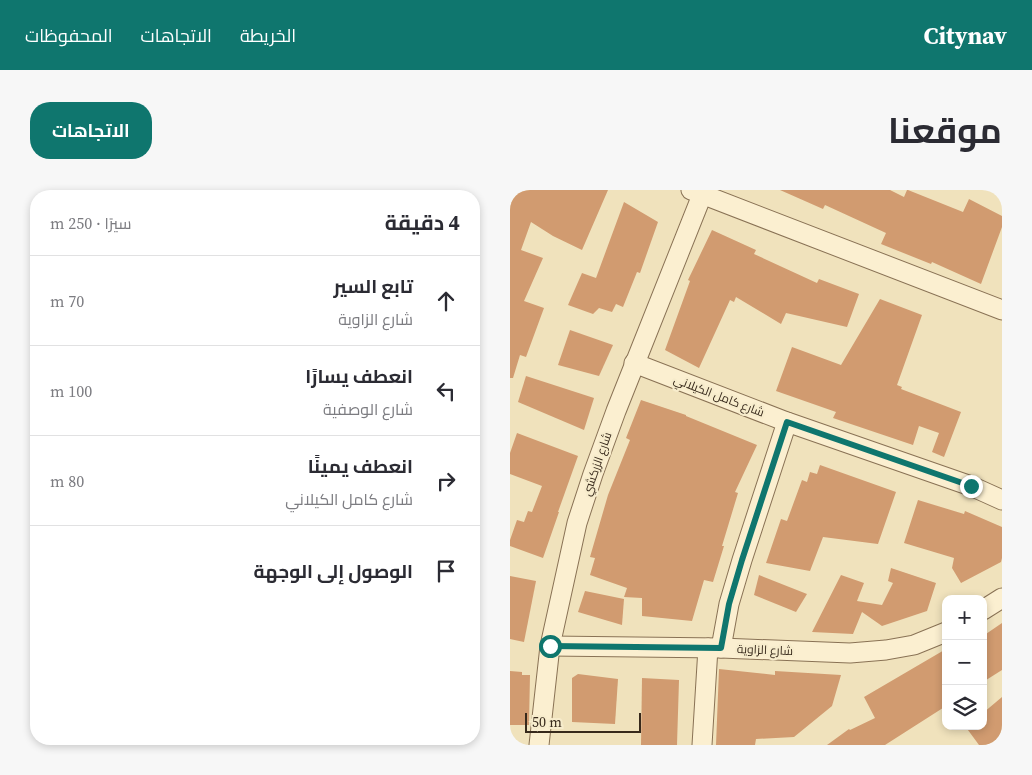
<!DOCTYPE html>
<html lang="ar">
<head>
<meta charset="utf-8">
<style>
  :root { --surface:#fff; --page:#f7f7f7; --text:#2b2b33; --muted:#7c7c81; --line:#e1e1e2; --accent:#0f766e }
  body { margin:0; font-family:"Source Serif 4",Cairo,serif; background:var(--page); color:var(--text); direction:rtl }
  .controls { position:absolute; right:15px; bottom:15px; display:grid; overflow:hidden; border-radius:10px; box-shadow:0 2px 8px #0003 }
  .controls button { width:45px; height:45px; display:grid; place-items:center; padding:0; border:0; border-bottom:1px solid var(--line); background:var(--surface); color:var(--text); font:25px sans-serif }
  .scale { position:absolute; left:15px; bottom:12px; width:116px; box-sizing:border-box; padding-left:5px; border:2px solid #37291b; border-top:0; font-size:14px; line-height:18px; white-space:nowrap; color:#37291b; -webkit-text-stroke:4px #f7eccc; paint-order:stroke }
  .stop { position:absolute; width:15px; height:15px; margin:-11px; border:4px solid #0f766e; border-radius:50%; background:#fff }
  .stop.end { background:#0f766e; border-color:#fff; box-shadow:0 1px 5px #0008 }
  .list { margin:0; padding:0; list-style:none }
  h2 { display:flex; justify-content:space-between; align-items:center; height:65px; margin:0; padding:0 20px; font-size:21px }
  h2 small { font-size:16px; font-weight:400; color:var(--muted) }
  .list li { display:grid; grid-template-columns:32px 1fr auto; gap:15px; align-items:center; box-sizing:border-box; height:90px; padding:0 20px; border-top:1px solid var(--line) }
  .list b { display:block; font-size:19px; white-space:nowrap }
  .list p { margin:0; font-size:16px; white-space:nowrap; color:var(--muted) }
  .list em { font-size:16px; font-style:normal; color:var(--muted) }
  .icon { flex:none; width:28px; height:28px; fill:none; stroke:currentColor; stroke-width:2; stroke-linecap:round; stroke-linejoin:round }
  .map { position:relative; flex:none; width:492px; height:555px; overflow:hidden; direction:ltr; border-radius:20px }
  header { display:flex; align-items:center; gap:30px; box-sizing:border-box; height:70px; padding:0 25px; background:var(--accent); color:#fff }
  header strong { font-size:24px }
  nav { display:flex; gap:28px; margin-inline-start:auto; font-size:18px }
  .intro { display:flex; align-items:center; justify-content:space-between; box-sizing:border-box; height:120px; padding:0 30px }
  h1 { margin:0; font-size:35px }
  .button { padding:12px 22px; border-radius:20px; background:var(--accent); color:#fff; font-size:18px; font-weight:700 }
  main { display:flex; gap:30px; padding:0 30px }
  aside { flex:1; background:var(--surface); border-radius:20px; box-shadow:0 2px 8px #0003 }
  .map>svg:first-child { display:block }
  .building { fill:#d19b70 }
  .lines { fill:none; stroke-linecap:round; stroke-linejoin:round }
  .minor-casing { stroke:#897255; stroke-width:21 }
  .minor { stroke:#fbefd0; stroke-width:19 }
  .route { stroke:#0f766e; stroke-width:6 }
  .labels { text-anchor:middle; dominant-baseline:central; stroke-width:4.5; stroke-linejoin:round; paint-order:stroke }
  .street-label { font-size:12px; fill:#37291b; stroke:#f7eccc }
</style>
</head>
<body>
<header>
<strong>Citynav</strong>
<nav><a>الخريطة</a><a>الاتجاهات</a><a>المحفوظات</a></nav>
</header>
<div class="intro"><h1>موقعنا</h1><a class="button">الاتجاهات</a></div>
<main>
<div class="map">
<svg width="492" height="555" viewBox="0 0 492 555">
  <rect width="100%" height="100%" fill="#f0e2bc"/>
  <!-- building -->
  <g class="building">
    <path d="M0 0H98L72 60 43 46 21 32 11 60 33 68 14 111 34 118 16 167 10 165 3 188H0Z"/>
    <path d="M270 0H380L394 7 397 0H398L453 22 459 9 492 26V37L471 94 422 72 421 74 371 54 376 43 315 15 313 19Z"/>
    <path d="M114 12 148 32 130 83 127 82 113 117 106 114 102 122 89 118 83 124 58 115 72 83 86 88Z"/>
    <path d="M202 40 246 60 244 64 307 93 309 89 349 104 337 137 276 123 271 134 226 107 224 112 220 110 189 178 155 160 180 91 178 90Z"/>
    <path d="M370 109 412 125 387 195 392 197 391 199 451 222 434 267 422 262 429 243 409 236 403 255 323 228 326 222 266 201 282 157 331 175Z"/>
    <path d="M60 140 103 155 89 186 48 175Z"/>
    <path d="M16 186 84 208 74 240 8 212Z"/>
    <path d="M131 210 176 225V226L247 255 225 302 228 303 212 356H214L203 392 194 390 182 431 132 426V408L114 407 117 398 80 385 85 368 80 367 98 305 120 250 116 248Z"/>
    <path d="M7 243 68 266 48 322H49L33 368 0 356V350L7 330 14 332 18 321 22 322 32 296 0 284V263Z"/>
    <path d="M310 275 386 302 368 354 313 347 300 381 256 373 271 329 277 331 292 290 297 292 300 282 307 284Z"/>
    <path d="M408 310 454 324 455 321 492 337V368L491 372 451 393 442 378 444 368 394 353Z"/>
    <path d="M381 378 426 393 417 421 372 436 352 422 343 444 302 442 331 385 354 393 347 411 372 415 383 393 378 391Z"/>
    <path d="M249 385 297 404 286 422 244 405Z"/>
    <path d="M0 386 26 391 14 452 0 449Z"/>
    <path d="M75 401 114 409 112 435 68 422Z"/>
    <path d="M492 433V480L473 492V446Z"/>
    <path d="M436 459V516L375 555H317L339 539 340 540 365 528 354 507Z"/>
    <path d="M209 479 265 485V481L331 485 322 516 284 547 246 549 245 555H206Z"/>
    <path d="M0 481 12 482V485H20L19 535H0Z"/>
    <path d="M68 484 108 489 105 534 62 532V488Z"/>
    <path d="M132 488 169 490 167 555H131Z"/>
    <path d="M492 507V555H469L455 536H473V523Z"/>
  </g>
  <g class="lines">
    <defs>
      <g id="minor">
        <path d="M181 0 492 120"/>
        <path d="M124 173 277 232 461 296 492 310"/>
        <path d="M473 420 492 408"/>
        <path d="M40 456 211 458 340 463 376 460 404 455 436 442"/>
        <path d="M211 458 219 414 232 370 277 232"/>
        <path d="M29 555 40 456 67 333 83 284 106 221 194 0"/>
        <path d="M192 555 198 458"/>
      </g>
    </defs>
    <!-- minor casing -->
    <use href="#minor" class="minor-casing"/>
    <!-- minor -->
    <use href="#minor" class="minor"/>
  </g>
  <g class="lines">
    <!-- route -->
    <path class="route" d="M40 456 211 458 219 414 232 370 277 232 461 296"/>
  </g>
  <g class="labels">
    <!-- street labels -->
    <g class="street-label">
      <text transform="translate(209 206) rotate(21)">شارع كامل الكيلاني</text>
      <text transform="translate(87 274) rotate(-71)">شارع الزركشي</text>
      <text transform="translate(255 460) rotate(2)">شارع الزاوية</text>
    </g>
  </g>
</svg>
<div class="controls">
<button>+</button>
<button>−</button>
<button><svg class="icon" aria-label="layers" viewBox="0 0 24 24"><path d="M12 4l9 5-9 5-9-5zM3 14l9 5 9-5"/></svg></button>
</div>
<div class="scale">50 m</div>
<div class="stop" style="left:40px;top:456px"></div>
<div class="stop end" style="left:461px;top:296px"></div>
</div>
<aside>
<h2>4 دقيقة<small>سيرًا · 250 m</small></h2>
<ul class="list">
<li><svg class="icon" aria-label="ahead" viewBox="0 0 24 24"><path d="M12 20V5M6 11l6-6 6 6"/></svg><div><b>تابع السير</b><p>شارع الزاوية</p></div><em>70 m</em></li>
<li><svg class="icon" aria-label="left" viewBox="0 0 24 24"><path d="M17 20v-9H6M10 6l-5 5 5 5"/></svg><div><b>انعطف يسارًا</b><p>شارع الوصفية</p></div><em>100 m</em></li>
<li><svg class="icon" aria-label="right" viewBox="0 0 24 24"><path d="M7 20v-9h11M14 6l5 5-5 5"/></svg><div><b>انعطف يمينًا</b><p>شارع كامل الكيلاني</p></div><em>80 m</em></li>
<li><svg class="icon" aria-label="arrive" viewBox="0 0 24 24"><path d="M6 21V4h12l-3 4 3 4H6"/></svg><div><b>الوصول إلى الوجهة</b></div></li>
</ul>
</aside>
</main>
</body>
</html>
